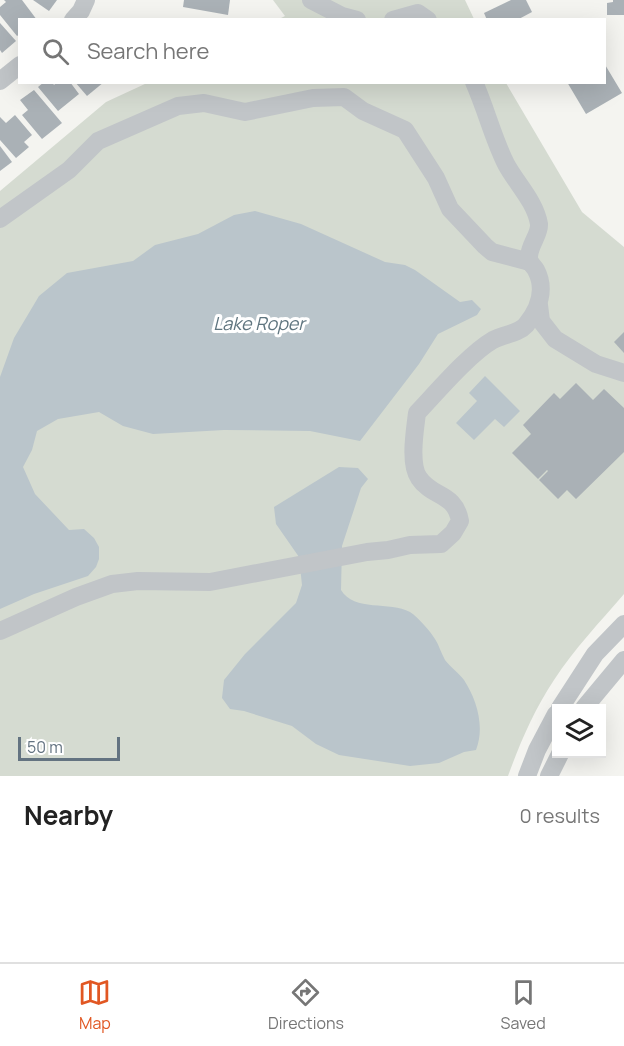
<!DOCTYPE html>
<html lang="en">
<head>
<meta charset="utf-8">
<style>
  :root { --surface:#fff; --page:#f2f2f2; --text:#222; --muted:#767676; --line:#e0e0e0; --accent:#e15723 }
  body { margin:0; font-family:Manrope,sans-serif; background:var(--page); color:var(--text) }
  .controls { position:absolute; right:18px; bottom:18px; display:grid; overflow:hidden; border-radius:0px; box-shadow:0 6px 24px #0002 }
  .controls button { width:54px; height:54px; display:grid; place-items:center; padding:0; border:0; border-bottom:2px solid var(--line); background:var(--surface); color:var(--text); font:30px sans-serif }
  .scale { position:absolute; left:18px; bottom:15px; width:102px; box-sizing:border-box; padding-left:6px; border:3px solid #637381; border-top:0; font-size:16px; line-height:21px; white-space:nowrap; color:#637381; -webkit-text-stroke:4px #fff; paint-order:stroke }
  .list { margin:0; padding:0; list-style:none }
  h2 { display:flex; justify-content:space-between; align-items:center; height:78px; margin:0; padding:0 24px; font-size:26px }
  h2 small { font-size:20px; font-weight:400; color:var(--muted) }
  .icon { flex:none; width:33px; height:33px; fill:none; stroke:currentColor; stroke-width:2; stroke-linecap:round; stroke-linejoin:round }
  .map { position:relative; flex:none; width:624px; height:776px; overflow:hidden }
  .search { position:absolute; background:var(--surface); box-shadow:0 6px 24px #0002; left:18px; right:18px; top:18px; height:66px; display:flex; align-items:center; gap:15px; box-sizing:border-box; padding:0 21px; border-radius:0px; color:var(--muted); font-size:22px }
  .sheet { height:186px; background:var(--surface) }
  nav { display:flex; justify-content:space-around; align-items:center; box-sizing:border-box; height:84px; border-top:2px solid var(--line); background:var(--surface); font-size:16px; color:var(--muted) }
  nav a { display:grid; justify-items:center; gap:3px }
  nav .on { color:var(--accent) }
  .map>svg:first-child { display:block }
  .green { fill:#d5dbd1 }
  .water { fill:#bac5cb }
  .building { fill:#aab1b6 }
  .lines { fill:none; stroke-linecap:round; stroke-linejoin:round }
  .minor { stroke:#c1c5c8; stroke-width:18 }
  .labels { text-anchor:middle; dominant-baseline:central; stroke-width:6; stroke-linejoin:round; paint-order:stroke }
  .water-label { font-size:18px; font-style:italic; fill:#5f757f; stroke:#fff }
</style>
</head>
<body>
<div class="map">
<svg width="624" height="776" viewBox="0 0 624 776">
  <rect width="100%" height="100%" fill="#f4f4f0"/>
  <!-- green -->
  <g class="green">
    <path d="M273 0H465L474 19H279L285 16Z"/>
    <path d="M147 83H506L582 212 624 247V594C600 622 574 649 554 680 534 710 520 743 508 776H0V191L106 102Z"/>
  </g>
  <!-- water -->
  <g class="water">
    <path d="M255 211 301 224 385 262 405 265 415 270 460 302 472 300 481 309 477 315 438 334 419 364 360 441 310 431 224 430 153 434 123 426 99 412 58 419 37 431 32 450 23 467 35 494 69 530 84 529 94 538 99 547V559L96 567 88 576 34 594 0 609V377L14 338 39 296 67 273 133 261 155 245 198 234 234 215Z"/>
    <path d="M485 376 520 411 504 427 495 419 474 440 456 423 477 401 469 393Z"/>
    <path d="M339 467 358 468 368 479 361 488 342 546 341 590C354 612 390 601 410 612 418 617 430 631 435 639 439 645 441 653 445 660 450 667 459 673 464 680 477 700 485 727 476 750L464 752 439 763 410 766 339 755 316 744 292 726 244 711 230 709 222 698 224 680 245 654 296 603 302 585 299 557 276 524 274 507Z"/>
  </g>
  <!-- building -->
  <g class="building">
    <path d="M4 0H22L37 20H20V34L17 36 0 15V7L6 2Z"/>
    <path d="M33 0H57L49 11Z"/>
    <path d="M184 0H230L228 15 183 7Z"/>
    <path d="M511 0H526L532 12 517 20H487L484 13Z"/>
    <path d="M613 0H624V15H607V3L613 2Z"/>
    <path d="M0 23 16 41 2 53 0 50Z"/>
    <path d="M604 63 622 93 586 114 567 82H604Z"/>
    <path d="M44 82H52L54 85 57 82H70L79 94 58 111 38 87Z"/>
    <path d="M75 82H104L87 96Z"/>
    <path d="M34 90 62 123 42 139 22 115 28 110 20 100Z"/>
    <path d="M15 115 32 135 24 142 29 147 16 158 0 140V117L6 123Z"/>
    <path d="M0 146 12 162 0 171Z"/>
    <path d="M624 332V353L614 342Z"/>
    <path d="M576 383 593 400 604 389 624 408V452L576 499 567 490 558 499 539 480 548 471 547 470 538 479 512 453 531 434 523 425 554 393 560 399Z"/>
  </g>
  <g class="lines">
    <!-- minor -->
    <g class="minor">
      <path d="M311 0 342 16 357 20"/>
      <path d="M73 20 81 11 86 0"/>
      <path d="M393 20 418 13 428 20"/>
      <path d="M0 81 20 65"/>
      <path d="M0 219 69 170 98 141 178 106 204 103 245 112 313 98 344 97 363 111 405 130 436 178 450 209 485 246 492 252 530 262"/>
      <path d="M539 305 541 321 555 339 596 364 624 373"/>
      <path d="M0 631 76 597 112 584 138 581 210 582 367 552 388 550 410 545 441 544 453 533 460 521C455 492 432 498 419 478 409 464 415 430 417 413 437 392 469 354 493 340 504 334 518 334 526 325 539 309 546 289 536 270 534 266 530 264 529 259 528 246 540 235 539 224 535 201 516 183 506 164 493 138 486 109 474 82"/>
      <path d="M560 708 595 654 624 624"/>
      <path d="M584 708 624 660"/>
      <path d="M527 776 537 750 556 714"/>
      <path d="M549 776 560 754"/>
    </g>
  </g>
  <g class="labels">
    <!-- water labels -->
    <g class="water-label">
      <text x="259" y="323">Lake Roper</text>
    </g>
  </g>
</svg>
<div class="controls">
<button><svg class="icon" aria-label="layers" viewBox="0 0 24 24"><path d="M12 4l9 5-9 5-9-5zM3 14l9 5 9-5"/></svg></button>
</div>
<div class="scale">50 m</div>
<div class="search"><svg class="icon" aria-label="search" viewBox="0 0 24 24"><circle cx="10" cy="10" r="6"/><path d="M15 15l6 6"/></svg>Search here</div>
</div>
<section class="sheet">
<h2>Nearby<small>0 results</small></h2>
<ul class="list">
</ul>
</section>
<nav>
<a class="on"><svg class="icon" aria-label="map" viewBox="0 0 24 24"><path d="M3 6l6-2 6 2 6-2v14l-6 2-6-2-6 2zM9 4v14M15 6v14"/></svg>Map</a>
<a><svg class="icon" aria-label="directions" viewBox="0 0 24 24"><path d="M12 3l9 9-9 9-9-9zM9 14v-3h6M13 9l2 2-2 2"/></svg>Directions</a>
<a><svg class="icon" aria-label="saved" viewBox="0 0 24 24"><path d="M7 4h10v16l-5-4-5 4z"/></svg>Saved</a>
</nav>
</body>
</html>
